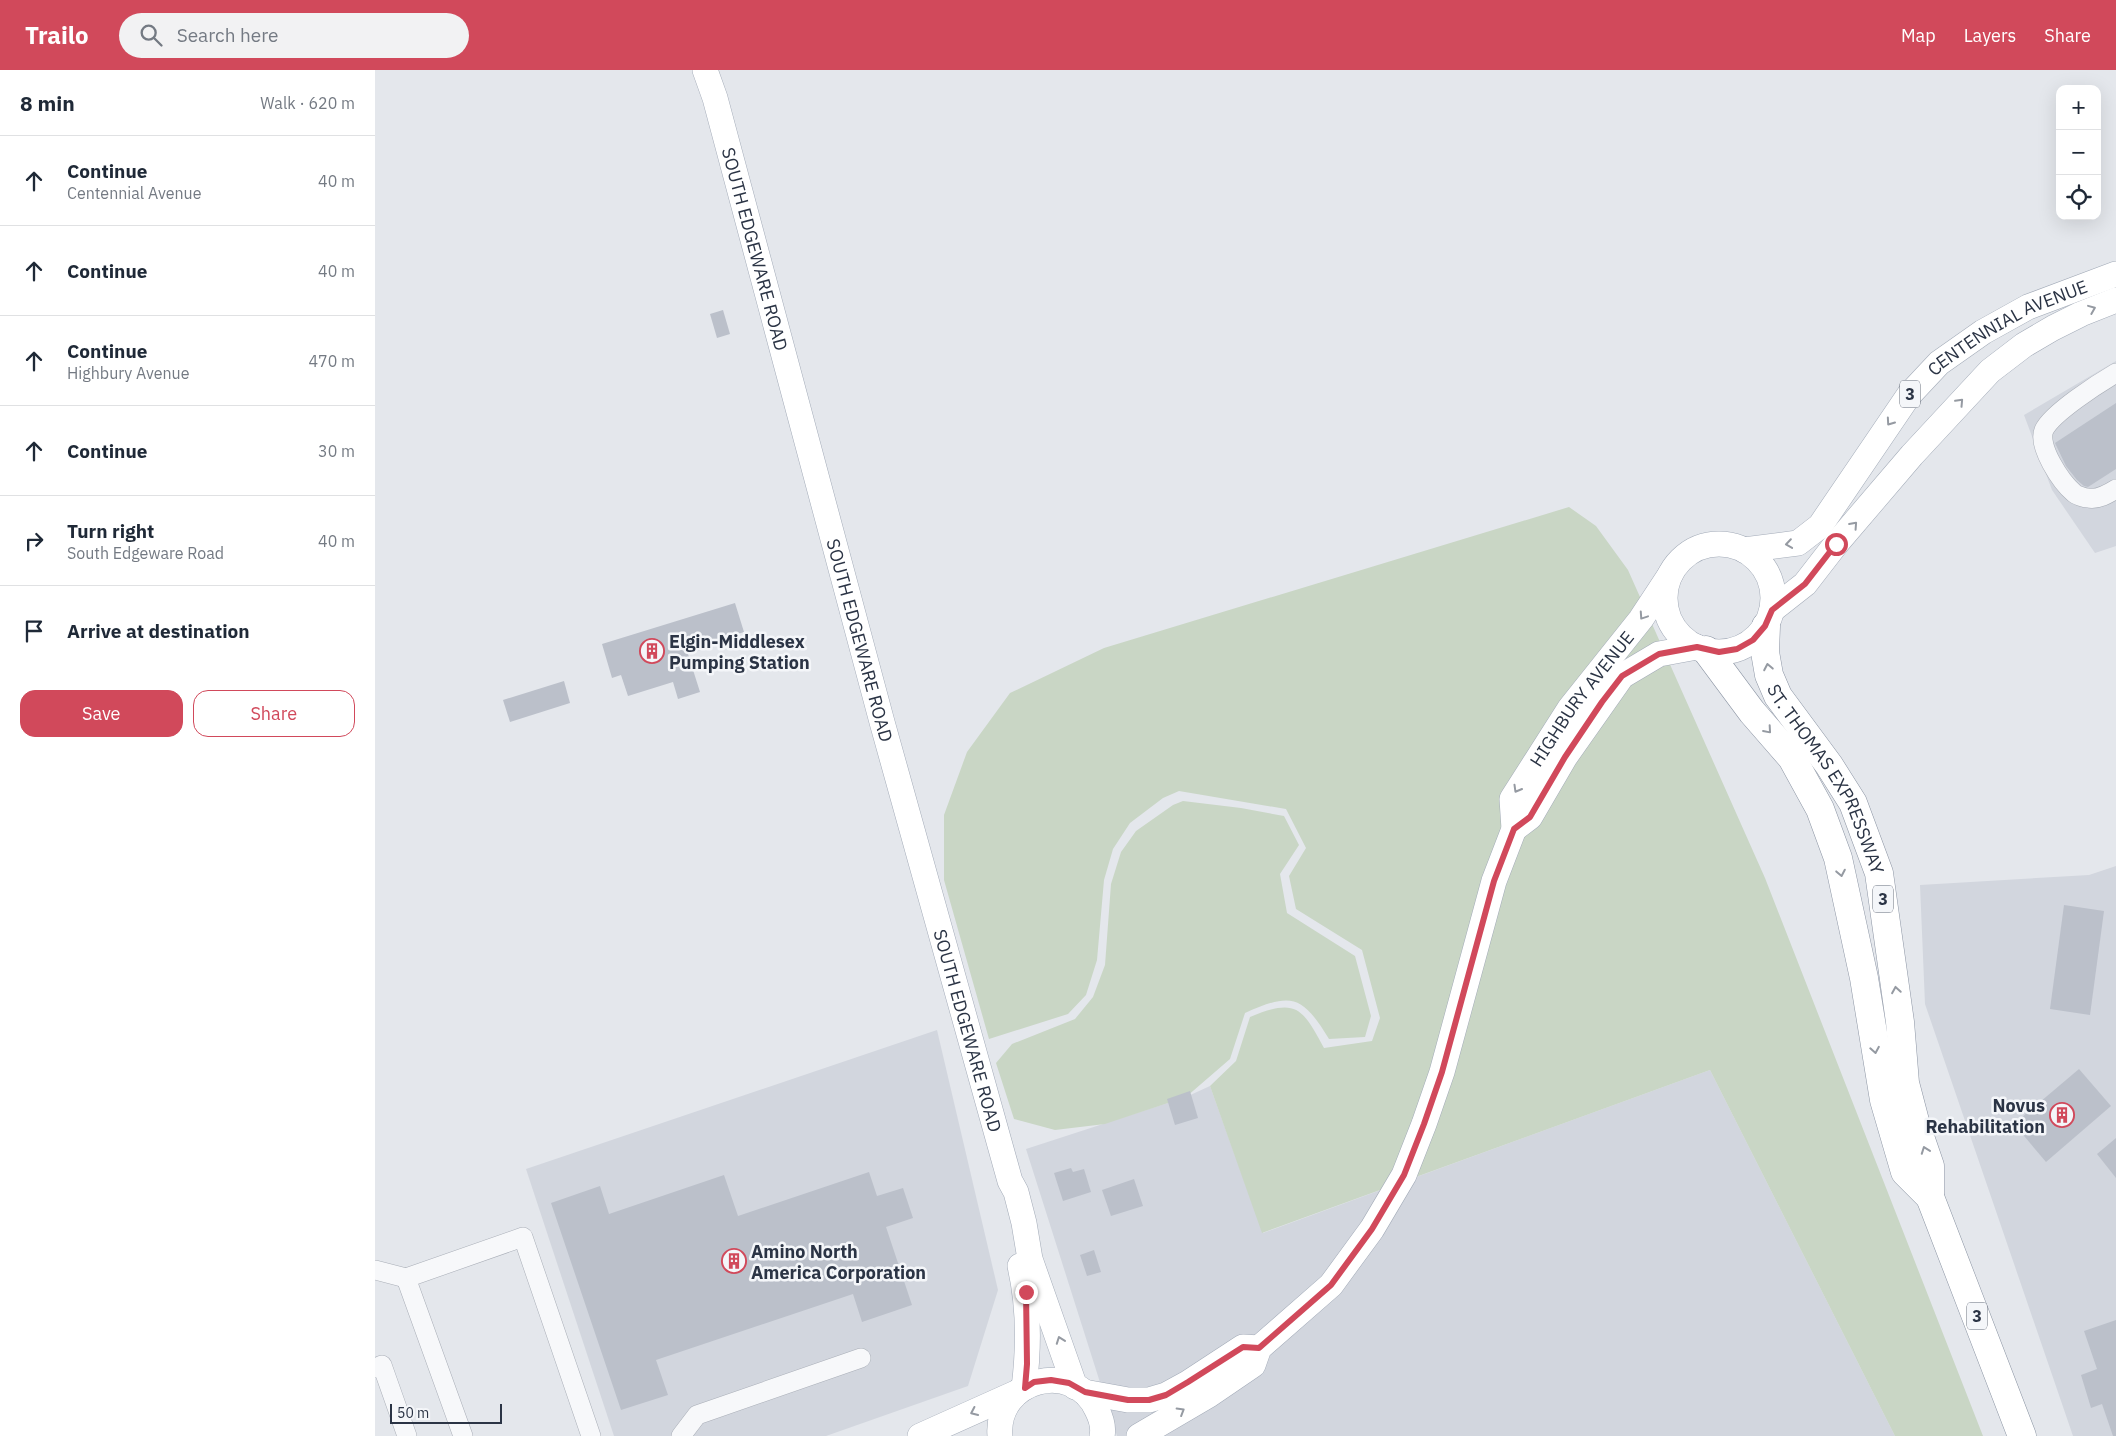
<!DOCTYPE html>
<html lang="en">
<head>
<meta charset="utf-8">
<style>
  :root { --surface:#fff; --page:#f2f2f3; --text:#1f2937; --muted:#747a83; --line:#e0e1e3; --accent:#d1495b }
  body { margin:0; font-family:"IBM Plex Sans",sans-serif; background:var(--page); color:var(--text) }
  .controls { position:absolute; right:15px; top:15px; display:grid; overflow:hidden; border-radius:10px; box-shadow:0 5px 20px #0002 }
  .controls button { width:45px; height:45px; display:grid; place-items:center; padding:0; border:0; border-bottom:1px solid var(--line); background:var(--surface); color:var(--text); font:25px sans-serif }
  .scale { position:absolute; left:15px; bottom:12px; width:112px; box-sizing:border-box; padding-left:5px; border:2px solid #2b3445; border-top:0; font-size:14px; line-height:18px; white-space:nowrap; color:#2b3445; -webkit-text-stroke:4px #f4f6f9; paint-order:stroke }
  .stop { position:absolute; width:15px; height:15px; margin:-11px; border:4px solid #d1495b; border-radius:50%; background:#fff }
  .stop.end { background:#d1495b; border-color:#fff; box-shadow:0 1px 5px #0008 }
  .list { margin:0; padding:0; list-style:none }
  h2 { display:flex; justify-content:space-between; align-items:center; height:65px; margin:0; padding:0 20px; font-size:21px }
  h2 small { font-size:16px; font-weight:400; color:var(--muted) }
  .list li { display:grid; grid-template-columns:32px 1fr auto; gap:15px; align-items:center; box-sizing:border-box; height:90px; padding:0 20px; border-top:1px solid var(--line) }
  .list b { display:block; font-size:19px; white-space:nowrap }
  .list p { margin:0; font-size:16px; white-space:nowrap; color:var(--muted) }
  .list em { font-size:16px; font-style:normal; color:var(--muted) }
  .actions { display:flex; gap:10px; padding:15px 20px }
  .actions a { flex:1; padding:11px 0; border:1px solid var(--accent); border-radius:15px; text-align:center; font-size:18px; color:var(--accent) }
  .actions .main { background:var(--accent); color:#fff }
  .icon { flex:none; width:28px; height:28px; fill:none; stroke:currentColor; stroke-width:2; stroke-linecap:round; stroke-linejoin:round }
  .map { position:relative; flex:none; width:1741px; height:1366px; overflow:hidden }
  header { display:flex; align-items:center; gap:30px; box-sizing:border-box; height:70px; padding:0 25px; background:var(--accent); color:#fff }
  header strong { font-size:24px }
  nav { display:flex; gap:28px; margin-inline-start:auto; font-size:18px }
  .search { width:350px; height:45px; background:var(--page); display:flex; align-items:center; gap:12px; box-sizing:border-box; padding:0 18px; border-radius:28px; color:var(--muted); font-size:19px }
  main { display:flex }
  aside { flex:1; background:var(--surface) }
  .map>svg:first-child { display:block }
  .built { fill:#d2d6de }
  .green { fill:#c9d6c5 }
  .building { fill:#bbc0ca }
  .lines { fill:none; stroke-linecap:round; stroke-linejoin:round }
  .minor-casing { stroke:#a9aeb7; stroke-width:20 }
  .major-casing { stroke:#a3abb8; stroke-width:26 }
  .highway-casing { stroke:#8b94a3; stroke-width:29 }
  .minor { stroke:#f7f8fa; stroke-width:19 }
  .major { stroke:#fff; stroke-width:25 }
  .highway { stroke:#fff; stroke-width:28 }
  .oneway { stroke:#959aa2 }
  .route { stroke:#d1495b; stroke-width:6 }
  .labels { text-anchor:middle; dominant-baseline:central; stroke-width:5; stroke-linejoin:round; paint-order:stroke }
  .shield { fill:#f4f6f9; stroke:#676e7b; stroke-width:1 }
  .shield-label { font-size:16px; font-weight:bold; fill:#2b3445 }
  .street-label { font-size:18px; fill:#2b3445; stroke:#f4f6f9 }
  .poi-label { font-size:18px; font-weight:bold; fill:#2b3445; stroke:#f4f6f9; text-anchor:start }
</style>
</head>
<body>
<header>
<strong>Trailo</strong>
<div class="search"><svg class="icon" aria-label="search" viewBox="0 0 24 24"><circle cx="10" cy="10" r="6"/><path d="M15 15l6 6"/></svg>Search here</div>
<nav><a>Map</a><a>Layers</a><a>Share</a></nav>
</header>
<main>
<aside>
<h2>8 min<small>Walk · 620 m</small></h2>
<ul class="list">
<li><svg class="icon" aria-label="ahead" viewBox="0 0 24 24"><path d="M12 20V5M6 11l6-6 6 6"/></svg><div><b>Continue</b><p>Centennial Avenue</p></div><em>40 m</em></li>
<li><svg class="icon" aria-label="ahead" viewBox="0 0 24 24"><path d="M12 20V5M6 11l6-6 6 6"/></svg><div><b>Continue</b></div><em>40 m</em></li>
<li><svg class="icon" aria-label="ahead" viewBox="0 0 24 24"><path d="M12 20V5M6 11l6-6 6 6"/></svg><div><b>Continue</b><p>Highbury Avenue</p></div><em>470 m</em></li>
<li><svg class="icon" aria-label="ahead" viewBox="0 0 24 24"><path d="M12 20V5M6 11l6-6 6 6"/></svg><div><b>Continue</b></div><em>30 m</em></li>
<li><svg class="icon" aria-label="right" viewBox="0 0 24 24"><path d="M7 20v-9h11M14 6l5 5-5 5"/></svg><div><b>Turn right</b><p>South Edgeware Road</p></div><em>40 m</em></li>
<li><svg class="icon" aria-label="arrive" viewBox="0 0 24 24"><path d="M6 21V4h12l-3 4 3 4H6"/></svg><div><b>Arrive at destination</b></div></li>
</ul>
<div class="actions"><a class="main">Save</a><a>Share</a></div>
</aside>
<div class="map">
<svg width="1741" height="1366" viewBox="0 0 1741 1366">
  <rect width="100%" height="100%" fill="#e4e7ec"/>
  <!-- built -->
  <g class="built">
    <path d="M1741 291V476L1720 483 1677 420 1649 345Z"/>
    <path d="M1741 796V1366H1698L1550 934 1545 815 1714 805Z"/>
    <path d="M562 960 623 1220 593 1316 451 1366H239L151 1099Z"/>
    <path d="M1335 1000 1520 1366H742L651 1079 811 1027 835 1016 888 1163Z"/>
  </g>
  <!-- green -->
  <g class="green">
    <path d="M1194 437 1221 456 1253 500 1390 808 1608 1366H1520L1335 1000 887 1163 835 1016 861 991 875 947C921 928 927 937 949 978L997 971 1005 948 987 880 921 839 914 806 931 778 911 739 804 721 788 728 755 753 738 779 729 810 722 890 711 925 693 944 614 969 569 810V745L592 682 635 623 729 578Z"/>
    <path d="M808 731 866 738 909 746 924 775 905 804 912 843 980 886 996 946 990 967 954 969C927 925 917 922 870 943L855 989 811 1027 730 1054 680 1060 639 1049 621 993 637 974 700 949 718 927 730 895 736 814 746 782 761 761 798 735Z"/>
  </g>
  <!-- building -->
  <g class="building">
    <path d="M348 240 355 264 342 268 335 244Z"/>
    <path d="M1741 333V399L1713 417 1709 416 1702 410 1691 396 1680 373Z"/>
    <path d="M360 533 369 562 334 573 336 577 313 584 325 622 303 629 298 612 253 626 246 605 237 608 227 574Z"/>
    <path d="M189 611 195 633 135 652 128 630Z"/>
    <path d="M1689 835 1729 841 1715 945 1675 939Z"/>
    <path d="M1704 999 1736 1036 1671 1092 1639 1054Z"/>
    <path d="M815 1021 823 1048 800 1055 792 1029Z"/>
    <path d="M1741 1068V1108L1722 1084Z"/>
    <path d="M696 1098 698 1102 709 1099 716 1122 688 1131 679 1103Z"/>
    <path d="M494 1102 502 1126 528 1118 538 1148 511 1157 537 1235 487 1252 478 1224 281 1290 293 1325 246 1340 176 1133 225 1116 234 1144 349 1105 363 1146Z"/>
    <path d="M759 1109 768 1136 736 1146 727 1120Z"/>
    <path d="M719 1180 726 1202 712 1206 705 1185Z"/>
    <path d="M1741 1250V1366H1738L1727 1334 1716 1338 1706 1305 1722 1299 1709 1261Z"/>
  </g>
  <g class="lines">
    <defs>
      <g id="minor">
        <path d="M1741 303C1724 313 1677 343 1669 360 1662 376 1686 412 1699 423 1701 425 1709 428 1713 428 1723 430 1733 424 1741 419"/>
        <path d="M0 1200 31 1208"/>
        <path d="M0 1298 7 1295 32 1366"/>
        <path d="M88 1366 31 1208 148 1167 216 1366"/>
        <path d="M306 1366 322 1345 486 1288"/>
      </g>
      <g id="major">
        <path id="s1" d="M330 0 340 28 507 652 635 1111 641 1122 649 1153 655 1189 700 1317"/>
        <circle cx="1344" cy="528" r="54"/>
        <path id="s2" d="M1369 480 1423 473 1445 456 1534 325 1564 293 1608 262 1653 237 1741 204"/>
        <path d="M1397 540 1430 514 1461 474 1537 385 1615 301 1649 275 1678 258 1706 244 1741 230"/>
        <path d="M1139 759 1155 747 1190 687 1247 606 1284 584 1322 577"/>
        <path d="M645 1196C654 1235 654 1278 649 1318"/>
        <path d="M709 1322 753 1330H774L791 1325 813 1313 868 1277 884 1278"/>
        <path d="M545 1366 643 1322"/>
        <path d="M625 1366C620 1309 699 1288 722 1340 726 1348 729 1357 727 1366"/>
        <path id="s3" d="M764 1366 834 1325 878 1295 884 1278 956 1215 997 1159 1029 1105 1049 1054 1067 1002 1119 811 1139 759 1137 729 1195 638 1266 549 1295 505"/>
      </g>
      <g id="highway">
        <path id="s4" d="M1391 556 1390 582 1394 605 1403 626 1454 695 1478 733 1504 803 1525 952 1530 1013 1541 1055 1555 1096V1127L1647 1366"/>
        <path d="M1331 580 1377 642 1417 688 1445 739 1463 788 1489 908 1509 1030 1530 1102 1555 1127"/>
      </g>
    </defs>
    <!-- minor casing -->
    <use href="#minor" class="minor-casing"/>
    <!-- major casing -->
    <use href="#major" class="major-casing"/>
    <!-- highway casing -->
    <use href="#highway" class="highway-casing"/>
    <!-- minor -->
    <use href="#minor" class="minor"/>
    <!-- major -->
    <use href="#major" class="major"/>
    <!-- highway -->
    <use href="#highway" class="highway"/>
  </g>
  <!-- one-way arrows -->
  <defs><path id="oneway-chevron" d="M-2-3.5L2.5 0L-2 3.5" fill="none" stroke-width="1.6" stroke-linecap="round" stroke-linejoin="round" transform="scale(1.25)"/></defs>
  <g class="oneway">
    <use href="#oneway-chevron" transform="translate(1717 239) rotate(-22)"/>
    <use href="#oneway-chevron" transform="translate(1585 332) rotate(-47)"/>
    <use href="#oneway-chevron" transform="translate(1515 352) rotate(125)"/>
    <use href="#oneway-chevron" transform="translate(1479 455) rotate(-48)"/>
    <use href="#oneway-chevron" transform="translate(1414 474) rotate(172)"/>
    <use href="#oneway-chevron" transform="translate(1268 546) rotate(124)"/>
    <use href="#oneway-chevron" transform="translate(1393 597) rotate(-101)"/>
    <use href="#oneway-chevron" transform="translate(1393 660) rotate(49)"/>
    <use href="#oneway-chevron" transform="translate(1142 719) rotate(120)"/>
    <use href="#oneway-chevron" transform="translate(1466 803) rotate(79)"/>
    <use href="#oneway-chevron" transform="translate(1521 920) rotate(-99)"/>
    <use href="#oneway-chevron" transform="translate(1500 980) rotate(80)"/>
    <use href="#oneway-chevron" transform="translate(1550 1080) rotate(-110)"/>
    <use href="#oneway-chevron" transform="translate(685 1270) rotate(-110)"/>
    <use href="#oneway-chevron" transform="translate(806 1341) rotate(-31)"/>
    <use href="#oneway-chevron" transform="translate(599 1342) rotate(155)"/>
  </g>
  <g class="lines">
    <!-- route -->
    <path class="route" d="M651 1222 652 1294 650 1318 659 1312 676 1310 694 1313 710 1322 753 1330H774L791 1325 813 1312 868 1277 884 1278 956 1215 997 1159 1029 1105 1049 1054 1067 1002 1119 811 1139 759 1155 747 1190 687 1227 632 1247 606 1284 584 1322 577 1344 582 1362 579 1378 570 1390 556 1397 540 1430 514 1461 474"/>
  </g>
  <!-- icons -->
  <defs>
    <symbol id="building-ring" viewBox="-11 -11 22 22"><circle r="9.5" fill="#f4f6f9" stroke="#d1495b" stroke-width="1.5"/><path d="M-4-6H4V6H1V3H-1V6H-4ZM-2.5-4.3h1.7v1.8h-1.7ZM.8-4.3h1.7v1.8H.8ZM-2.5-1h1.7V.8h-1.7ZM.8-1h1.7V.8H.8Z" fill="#d1495b"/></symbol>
  </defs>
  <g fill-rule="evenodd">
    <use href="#building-ring" x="263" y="567" width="28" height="28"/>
    <use href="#building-ring" x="1673" y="1031" width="28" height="28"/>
    <use href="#building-ring" x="345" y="1177" width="28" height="28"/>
  </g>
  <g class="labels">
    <!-- shield labels -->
    <g class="shield">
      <rect x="1525" y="310.5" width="20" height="27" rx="4"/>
      <rect x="1498" y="815.5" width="20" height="27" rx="4"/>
      <rect x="1592" y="1232.5" width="20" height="27" rx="4"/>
    </g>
    <g class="shield-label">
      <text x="1535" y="324">3</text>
      <text x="1508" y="829">3</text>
      <text x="1602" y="1246">3</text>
    </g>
    <!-- street labels -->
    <g class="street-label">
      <text stroke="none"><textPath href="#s1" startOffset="186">SOUTH EDGEWARE ROAD</textPath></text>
      <text stroke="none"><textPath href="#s2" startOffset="362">CENTENNIAL AVENUE</textPath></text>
      <text stroke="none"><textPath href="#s1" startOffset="591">SOUTH EDGEWARE ROAD</textPath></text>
      <text stroke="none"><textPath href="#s3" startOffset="896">HIGHBURY AVENUE</textPath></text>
      <text stroke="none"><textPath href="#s4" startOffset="169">ST. THOMAS EXPRESSWAY</textPath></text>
      <text stroke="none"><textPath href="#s1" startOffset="996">SOUTH EDGEWARE ROAD</textPath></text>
    </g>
    <!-- poi labels -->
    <g class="poi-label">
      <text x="294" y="571">Elgin-Middlesex<tspan x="294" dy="21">Pumping Station</tspan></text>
      <text x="1670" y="1035" text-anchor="end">Novus<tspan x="1670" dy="21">Rehabilitation</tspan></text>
      <text x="376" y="1181">Amino North<tspan x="376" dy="21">America Corporation</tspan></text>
    </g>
  </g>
</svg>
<div class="controls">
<button>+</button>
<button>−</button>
<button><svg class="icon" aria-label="locate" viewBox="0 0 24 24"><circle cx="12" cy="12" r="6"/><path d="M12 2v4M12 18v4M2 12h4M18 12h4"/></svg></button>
</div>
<div class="scale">50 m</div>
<div class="stop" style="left:1461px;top:474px"></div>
<div class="stop end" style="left:651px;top:1222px"></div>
</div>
</main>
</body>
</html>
